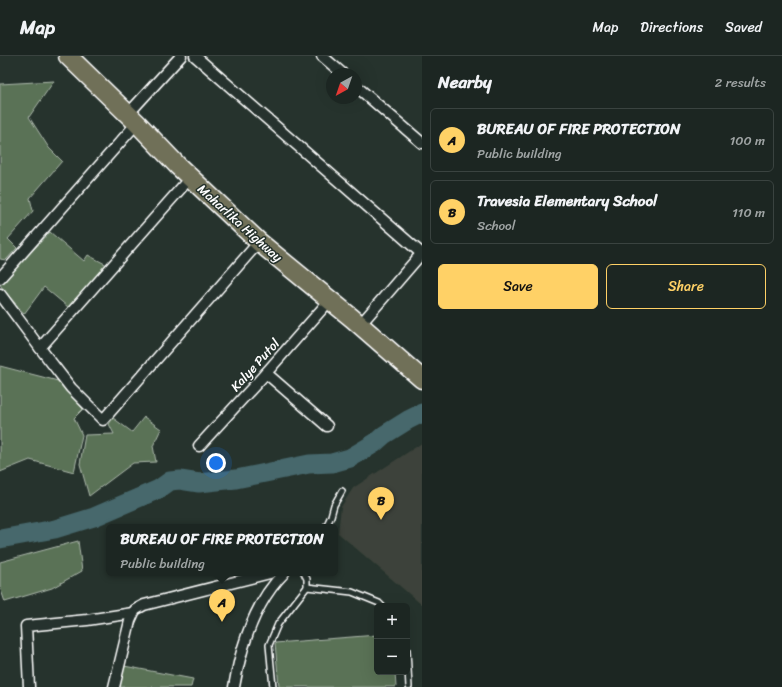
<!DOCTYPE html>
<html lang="en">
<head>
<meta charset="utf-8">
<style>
  :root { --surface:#1c2622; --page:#29322f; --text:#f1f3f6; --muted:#a0a5a5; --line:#3a4340; --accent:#ffd166 }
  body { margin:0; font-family:Sriracha,sans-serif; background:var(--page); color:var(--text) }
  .controls { position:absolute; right:12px; bottom:12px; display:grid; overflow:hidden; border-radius:6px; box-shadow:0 4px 16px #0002 }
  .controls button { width:36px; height:36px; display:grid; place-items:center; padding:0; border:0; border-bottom:1px solid var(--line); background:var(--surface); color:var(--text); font:20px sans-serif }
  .compass { position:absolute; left:326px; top:12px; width:36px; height:36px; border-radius:50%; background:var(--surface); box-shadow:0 4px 16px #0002; rotate:220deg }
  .you { position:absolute; left:216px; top:407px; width:14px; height:14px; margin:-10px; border:3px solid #fff; border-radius:50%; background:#1a73e8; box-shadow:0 0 0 6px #1a73e833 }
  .badge { display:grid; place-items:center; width:26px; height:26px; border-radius:50%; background:var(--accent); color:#111; font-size:13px; font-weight:700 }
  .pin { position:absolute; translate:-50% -33px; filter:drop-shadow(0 1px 2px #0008) }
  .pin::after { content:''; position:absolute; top:21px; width:14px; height:12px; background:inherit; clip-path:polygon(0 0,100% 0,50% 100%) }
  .popup { position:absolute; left:106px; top:468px; width:232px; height:52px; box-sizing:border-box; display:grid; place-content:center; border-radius:6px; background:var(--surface); filter:drop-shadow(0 1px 3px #0005); font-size:13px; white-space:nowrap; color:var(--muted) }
  .popup b { font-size:15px; color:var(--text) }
  .popup::after { content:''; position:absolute; left:50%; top:100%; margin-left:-8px; border:8px solid transparent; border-top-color:var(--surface) }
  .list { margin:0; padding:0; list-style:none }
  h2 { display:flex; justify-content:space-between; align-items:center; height:52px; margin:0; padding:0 16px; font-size:17px }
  h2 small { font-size:13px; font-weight:400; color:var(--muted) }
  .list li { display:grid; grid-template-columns:26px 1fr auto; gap:12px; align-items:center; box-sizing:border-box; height:64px; margin:0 8px 8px; padding:0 8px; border:1px solid var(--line); border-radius:6px }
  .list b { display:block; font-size:15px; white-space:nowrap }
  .list p { margin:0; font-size:13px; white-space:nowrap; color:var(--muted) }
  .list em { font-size:13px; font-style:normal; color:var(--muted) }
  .actions { display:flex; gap:8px; padding:12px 16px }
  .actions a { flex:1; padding:9px 0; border:1px solid var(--accent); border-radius:6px; text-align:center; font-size:14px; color:var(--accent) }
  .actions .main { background:var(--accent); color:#111 }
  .map { position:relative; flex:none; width:422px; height:631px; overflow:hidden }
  header { display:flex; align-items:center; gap:24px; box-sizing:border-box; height:56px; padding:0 20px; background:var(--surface); border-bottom:1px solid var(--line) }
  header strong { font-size:19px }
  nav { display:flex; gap:22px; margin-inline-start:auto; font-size:14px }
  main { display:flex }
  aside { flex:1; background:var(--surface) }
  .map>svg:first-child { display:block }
  .built { fill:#3c423a }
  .green { fill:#5a7257; stroke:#acb8ab }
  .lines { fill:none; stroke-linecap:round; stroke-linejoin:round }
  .river { stroke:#46676c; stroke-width:19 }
  .lane-casing { stroke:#fff; stroke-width:8 }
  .street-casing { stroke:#fff; stroke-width:13 }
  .highway-casing { stroke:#fff; stroke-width:21 }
  .lane { stroke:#26332d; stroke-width:5 }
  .street { stroke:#26332d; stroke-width:10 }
  .highway { stroke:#706f59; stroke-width:18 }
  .labels { text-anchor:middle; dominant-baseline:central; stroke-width:3; stroke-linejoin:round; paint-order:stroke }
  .street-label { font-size:13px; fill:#fff; stroke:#26332d }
</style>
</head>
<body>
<header>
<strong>Map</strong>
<nav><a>Map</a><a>Directions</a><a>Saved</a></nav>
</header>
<main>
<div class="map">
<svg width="422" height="631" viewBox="0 0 422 631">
  <rect width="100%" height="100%" fill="#26332d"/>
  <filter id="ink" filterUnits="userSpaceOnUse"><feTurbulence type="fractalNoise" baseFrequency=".025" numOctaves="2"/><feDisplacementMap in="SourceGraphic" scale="8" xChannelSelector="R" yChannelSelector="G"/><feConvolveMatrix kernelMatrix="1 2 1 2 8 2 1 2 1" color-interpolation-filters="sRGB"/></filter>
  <g filter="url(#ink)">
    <!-- built -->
    <path class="built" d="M422 387V549L338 477 341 451 353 432Z"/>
    <!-- green -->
    <g class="green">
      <path d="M54 25 29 61 49 92 62 105 30 142 33 155 8 183 17 192 6 204 0 203V28Z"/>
      <path d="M50 176 84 205 88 199 107 209 68 251 44 231 24 258 0 229Z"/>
      <path d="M0 310 58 325 83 353 74 362 82 379 74 416 30 404 0 416Z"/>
      <path d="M144 361 161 373 153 390 156 406 133 407 89 440 80 408 85 379 114 378 109 368 113 362 132 376Z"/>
      <path d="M78 485 82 515 52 532 5 546 0 531V506Z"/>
      <path d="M377 579V616H395L396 631H279L275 587Z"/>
      <path d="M124 610 193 623 191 631H119Z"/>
    </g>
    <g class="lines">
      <!-- river -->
      <path class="river" d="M0 483 55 473 94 461 159 433 170 425 180 424 199 427 236 423 309 408 332 407 350 402 375 387 384 379 408 364 422 357"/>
      <defs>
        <g id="lane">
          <path d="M326 471 331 460 334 449 342 435"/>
          <path d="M307 531 352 536 379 547 382 550"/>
          <path d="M407 594 409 631"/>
          <path d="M273 631 269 589 278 568 307 531V523L304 517"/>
        </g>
        <g id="street">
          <path d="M195 0 421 197"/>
          <path d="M322 0 343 18"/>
          <path d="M356 30 422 87"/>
          <path d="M128 58 181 0"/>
          <path d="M0 222 137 67"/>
          <path d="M0 238 40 292 71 332 103 364 259 186"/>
          <path d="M360 269 422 197"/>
          <path d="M40 292 190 122"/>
          <path d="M266 317 327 370"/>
          <path d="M199 390 266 317 330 244"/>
          <path d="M29 631 26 570 87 564 133 557"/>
          <path d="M114 631 130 565 135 554 144 549 270 517"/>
          <path d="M234 631C241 590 254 547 284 517"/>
        </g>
        <path id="highway" d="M68 0 137 67 178 110 259 186 352 262 422 323"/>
      </defs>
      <!-- lane casing -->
      <use href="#lane" class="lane-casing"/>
      <!-- street casing -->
      <use href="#street" class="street-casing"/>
      <!-- highway casing -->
      <use href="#highway" class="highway-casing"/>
      <!-- lane -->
      <use href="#lane" class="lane"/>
      <!-- street -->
      <use href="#street" class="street"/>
      <!-- highway -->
      <use href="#highway" class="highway"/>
    </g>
  </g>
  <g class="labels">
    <!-- street labels -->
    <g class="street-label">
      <text transform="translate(240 167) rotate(42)">Maharlika Highway</text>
      <text transform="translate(255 309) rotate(-48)">Kalye Putol</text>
    </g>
  </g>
</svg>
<div class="controls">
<button>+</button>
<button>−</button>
</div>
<svg class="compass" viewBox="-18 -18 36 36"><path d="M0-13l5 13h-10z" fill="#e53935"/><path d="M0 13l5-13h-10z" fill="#a0a5a5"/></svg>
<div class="you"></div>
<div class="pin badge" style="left:222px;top:566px">A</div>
<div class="popup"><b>BUREAU OF FIRE PROTECTION</b>Public building</div>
<div class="pin badge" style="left:381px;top:464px">B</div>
</div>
<aside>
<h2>Nearby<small>2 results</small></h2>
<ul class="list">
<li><span class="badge">A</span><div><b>BUREAU OF FIRE PROTECTION</b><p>Public building</p></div><em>100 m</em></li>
<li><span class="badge">B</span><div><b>Travesia Elementary School</b><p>School</p></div><em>110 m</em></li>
</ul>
<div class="actions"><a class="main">Save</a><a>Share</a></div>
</aside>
</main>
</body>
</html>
